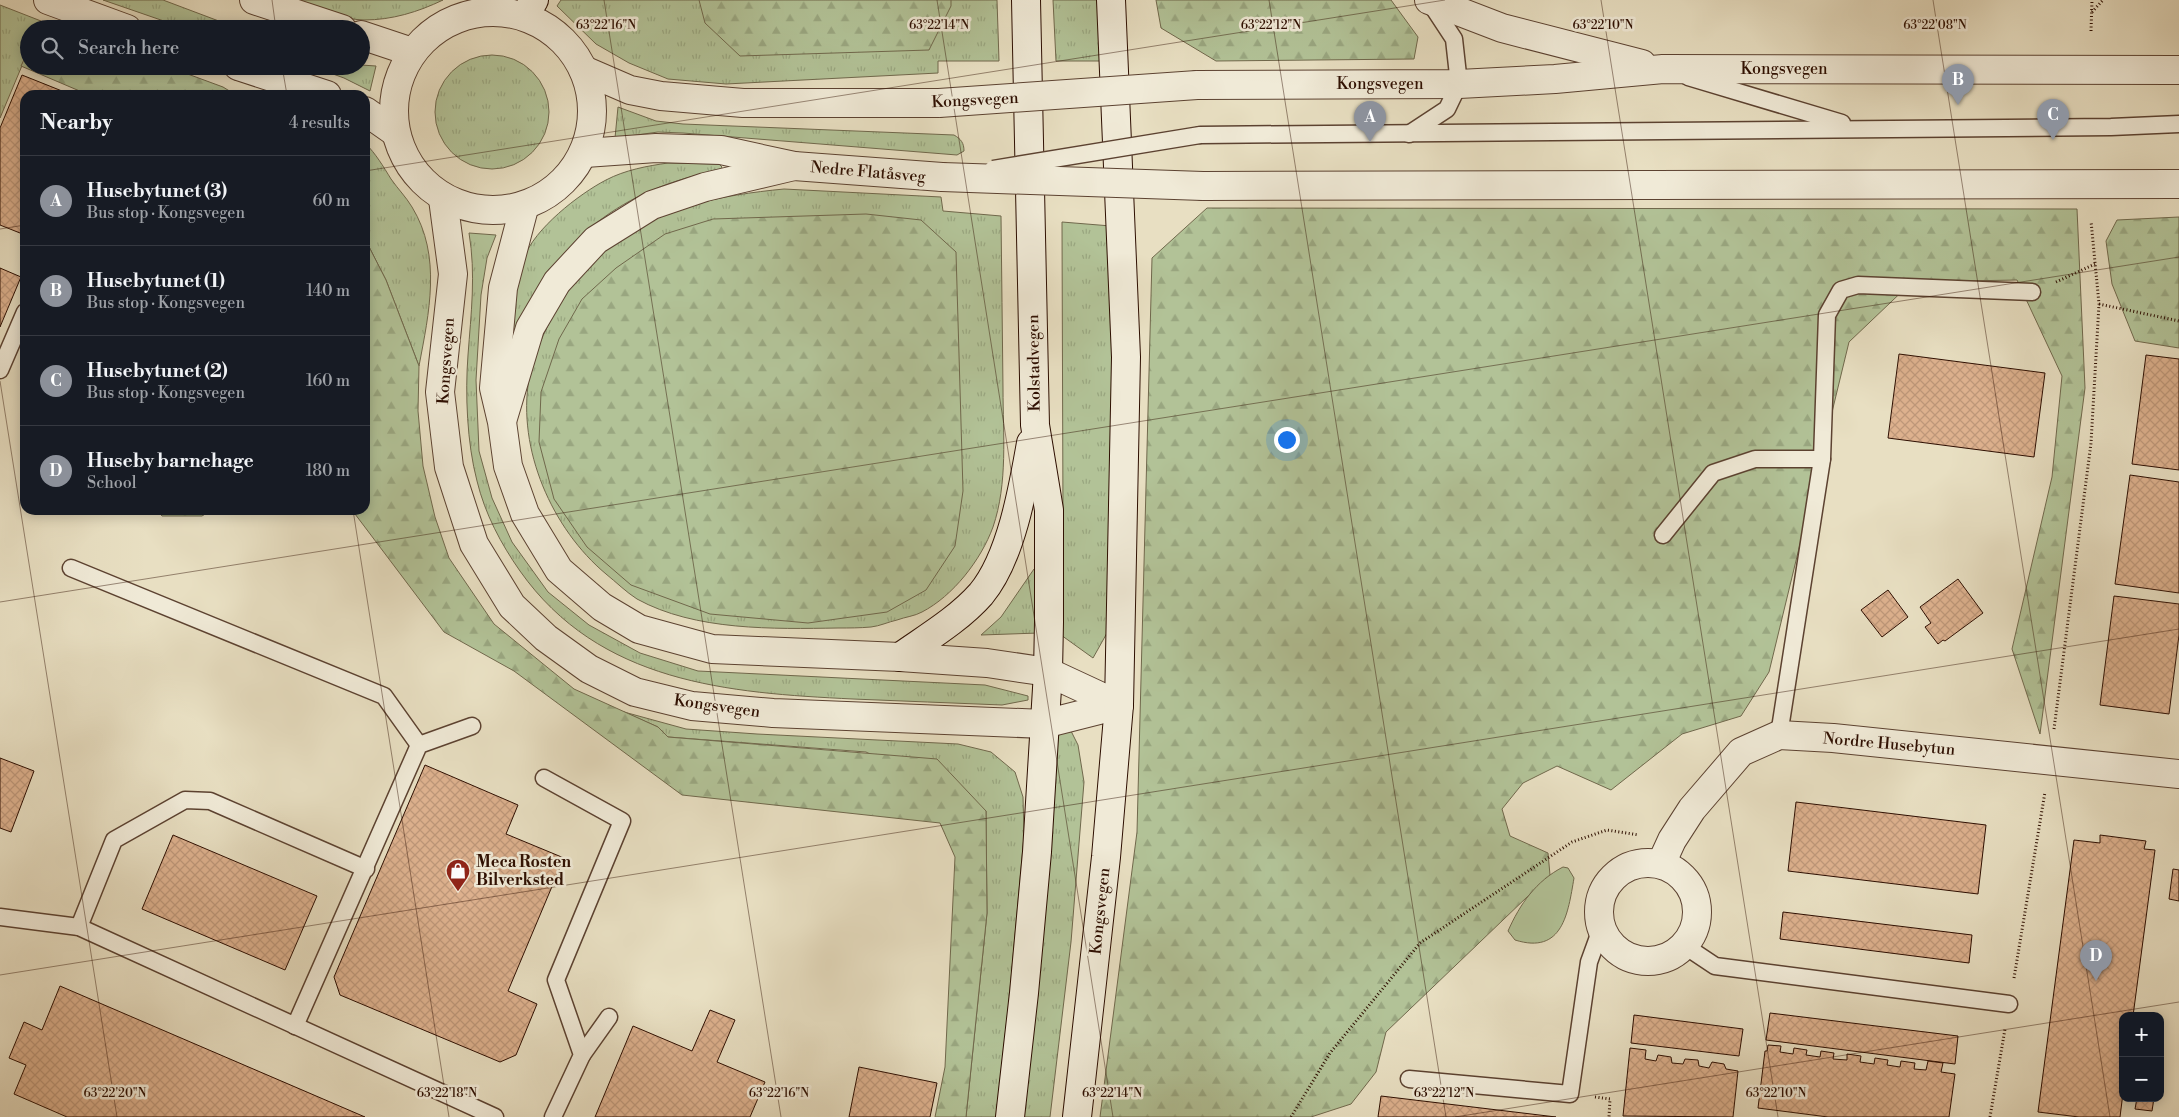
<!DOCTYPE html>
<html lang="en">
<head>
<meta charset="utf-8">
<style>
  :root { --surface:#171b24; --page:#20242c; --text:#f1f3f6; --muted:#9ea1a6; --line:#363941; --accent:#8c9099 }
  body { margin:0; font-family:"Libre Bodoni",serif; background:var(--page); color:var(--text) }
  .controls { position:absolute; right:15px; bottom:15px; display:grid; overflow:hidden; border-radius:10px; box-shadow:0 2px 12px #0003 }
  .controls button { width:45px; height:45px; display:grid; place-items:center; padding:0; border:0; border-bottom:1px solid var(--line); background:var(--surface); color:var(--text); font:25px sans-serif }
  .you { position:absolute; left:1286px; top:439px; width:18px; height:18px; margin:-12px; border:4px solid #fff; border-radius:50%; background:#1a73e8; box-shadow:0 0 0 8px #1a73e833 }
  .badge { display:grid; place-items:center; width:32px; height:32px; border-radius:50%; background:var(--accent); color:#fff; font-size:16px; font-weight:700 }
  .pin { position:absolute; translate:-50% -41px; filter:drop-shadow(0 1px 2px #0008) }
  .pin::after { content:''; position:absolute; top:26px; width:18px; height:15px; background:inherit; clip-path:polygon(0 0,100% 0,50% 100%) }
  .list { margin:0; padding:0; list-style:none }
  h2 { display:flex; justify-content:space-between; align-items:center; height:65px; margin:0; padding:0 20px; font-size:21px }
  h2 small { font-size:16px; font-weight:400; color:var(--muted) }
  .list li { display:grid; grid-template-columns:32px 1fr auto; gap:15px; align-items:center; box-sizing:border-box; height:90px; padding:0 20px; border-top:1px solid var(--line) }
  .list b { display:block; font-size:19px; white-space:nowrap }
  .list p { margin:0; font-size:16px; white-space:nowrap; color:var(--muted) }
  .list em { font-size:16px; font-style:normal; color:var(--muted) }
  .icon { flex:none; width:28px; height:28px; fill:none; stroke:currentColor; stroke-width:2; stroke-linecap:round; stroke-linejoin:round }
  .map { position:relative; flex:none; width:2179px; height:1117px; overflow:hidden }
  .search { position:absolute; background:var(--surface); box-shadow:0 2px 12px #0003; left:20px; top:20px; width:350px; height:55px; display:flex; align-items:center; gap:12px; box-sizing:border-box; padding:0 18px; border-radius:28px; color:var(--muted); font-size:19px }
  .panel { position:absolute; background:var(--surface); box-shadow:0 2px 12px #0003; left:20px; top:90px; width:350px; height:425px; border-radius:15px }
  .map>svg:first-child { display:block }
  .grass { fill:url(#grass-tufts); stroke:#70684c }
  .forest { fill:url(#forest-firs); stroke:#70684c }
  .park { fill:#b2c297; stroke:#70684c }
  .building { fill:url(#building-cross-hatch); stroke:#2d0e01 }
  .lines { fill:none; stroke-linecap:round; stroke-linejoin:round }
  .service-casing { stroke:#5c4231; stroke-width:19 }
  .minor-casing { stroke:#5c4231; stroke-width:30 }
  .tertiary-casing { stroke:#5c4231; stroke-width:30 }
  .secondary-casing { stroke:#2d0e01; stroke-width:30 }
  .path { stroke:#2d0e01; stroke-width:3; stroke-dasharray:1 2.5; stroke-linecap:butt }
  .service { stroke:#f0ead7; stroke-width:16 }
  .minor { stroke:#f0ead7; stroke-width:28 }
  .tertiary { stroke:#f0ead7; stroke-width:28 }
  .secondary { stroke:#f0ead7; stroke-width:28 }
  .service-bridge-casing { stroke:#5c4231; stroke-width:19; stroke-linecap:butt }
  .tertiary-bridge-casing { stroke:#5c4231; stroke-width:30; stroke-linecap:butt }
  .service-bridge { stroke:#f0ead7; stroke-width:16 }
  .tertiary-bridge { stroke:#f0ead7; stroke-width:28 }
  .ticks { fill:none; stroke:#2d0e01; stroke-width:1; stroke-opacity:0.45 }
  .labels { text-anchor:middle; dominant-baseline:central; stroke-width:5; stroke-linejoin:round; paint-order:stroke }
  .street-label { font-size:16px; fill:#2d0e01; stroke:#f0ead7 }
  .poi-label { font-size:16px; font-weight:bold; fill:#2d0e01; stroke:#f0ead7; text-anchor:start }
  .ticks-label { font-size:12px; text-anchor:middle; fill:#2d0e01; stroke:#f0ead7; stroke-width:5; stroke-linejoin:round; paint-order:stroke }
</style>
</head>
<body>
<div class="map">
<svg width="2179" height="1117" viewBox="0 0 2179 1117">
  <defs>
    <pattern id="grass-tufts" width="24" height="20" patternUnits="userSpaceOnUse" patternTransform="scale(1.25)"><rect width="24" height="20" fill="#b2c297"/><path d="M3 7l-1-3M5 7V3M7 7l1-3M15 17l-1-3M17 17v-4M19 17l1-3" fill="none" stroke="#99a680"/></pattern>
    <pattern id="forest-firs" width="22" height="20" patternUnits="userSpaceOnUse" patternTransform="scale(1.25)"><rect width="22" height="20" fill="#b2c297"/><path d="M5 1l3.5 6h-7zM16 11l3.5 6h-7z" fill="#99a680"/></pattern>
    <pattern id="building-cross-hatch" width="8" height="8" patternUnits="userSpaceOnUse" patternTransform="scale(1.25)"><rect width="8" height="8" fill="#ddb18e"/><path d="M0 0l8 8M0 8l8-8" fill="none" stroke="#be9779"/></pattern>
  </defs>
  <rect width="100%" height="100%" fill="#e8dfc2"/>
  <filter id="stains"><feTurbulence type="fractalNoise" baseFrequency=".004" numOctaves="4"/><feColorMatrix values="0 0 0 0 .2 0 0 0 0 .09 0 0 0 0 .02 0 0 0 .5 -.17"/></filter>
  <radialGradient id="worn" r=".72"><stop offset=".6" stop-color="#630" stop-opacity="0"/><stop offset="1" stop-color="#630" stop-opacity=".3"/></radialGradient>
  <!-- grass -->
  <g class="grass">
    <path d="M103 0H163L240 29H187Z"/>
    <path d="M289 0H443C418 12 392 20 364 20 344 20 309 7 289 0Z"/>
    <path d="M561 0H997L999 61H938V73L726 84 668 79 629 63 596 44 557 6Z"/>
    <path d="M1053 0H1097L1101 61H1056Z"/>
    <path d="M0 5 41 21 37 29H29V49L0 118Z"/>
    <circle cx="492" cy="112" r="57"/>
    <path d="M361 65 376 66 370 91 344 78 311 66Z"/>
    <path d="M618 107 656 121 683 124 954 135C961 139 964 143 964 151L957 155 683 133 658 132 615 138Z"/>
    <path d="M365 143C376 154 383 166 391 179 398 189 406 197 412 207 442 256 429 313 419 366L386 280 365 239Z"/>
    <path d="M668 163 719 164 722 167 720 170C621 189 559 238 516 329H512C513 305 515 282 524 258 534 229 579 194 606 180 625 170 647 166 668 163Z"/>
    <path d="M784 189 941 197 943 211 1001 216C1002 274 1002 331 1003 389 1003 434 1008 483 993 527 981 560 953 596 922 612 915 616 905 617 897 620 888 622 880 626 871 627 860 628 849 628 838 628 774 629 695 631 637 599 626 592 616 582 606 574 552 529 517 449 529 379 536 337 572 276 605 249 655 207 722 195 784 189Z"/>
    <path d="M1062 222 1111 226 1114 353 1107 633 1093 658 1061 635 1063 520Z"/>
    <path d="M469 233 496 235 487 258 481 295 476 380 479 451 492 498 512 542 548 592 589 625 640 653 698 671 985 685 1028 696V700L1002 705C952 703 903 701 853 699 728 693 599 683 520 571 501 544 485 514 477 481 467 443 465 394 468 355 471 314 476 274 469 233Z"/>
    <path d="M1034 569 1036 571 1039 633 981 635 1001 617Z"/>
    <path d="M624 712 686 729 757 734 958 744 991 752 1015 772 1023 797 1024 836 1009 1001 996 1117H966L987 913 986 811 866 752 668 737 658 727Z"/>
    <path d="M1054 726 1070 729 1078 745 1084 782 1071 942 1050 1117H1022Z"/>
  </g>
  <!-- forest -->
  <g class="forest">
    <path d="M699 0H951V6L929 50 740 56 705 23Z"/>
    <path d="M1156 0H1391L1418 37 1414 59 1216 61 1161 28Z"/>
    <path d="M29 49V66H166L223 87 236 95H89L21 66Z"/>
    <path d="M1207 208 2077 209 2085 388 2040 734 2012 649 2052 477 2062 376 2017 280 1912 282 1849 342 1769 672 1741 716 1682 734 1611 790 1557 766 1523 783 1502 809 1510 836 1548 853 1550 875 1386 1032 1376 1072 1351 1104 1311 1117H1100L1137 832 1152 258Z"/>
    <path d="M866 214 921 220 956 252 963 491 955 546 926 590 887 612 808 623 710 614 631 585 587 547 554 499 539 442 541 392 559 339 582 299 616 268 665 234 713 219Z"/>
    <path d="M2179 217V348L2135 341 2112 284 2106 241 2117 220Z"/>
    <path d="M365 239 386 280 419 366 418 411 423 466 435 517 449 558 494 624 574 689 658 727 668 737 937 759 986 811 987 913 966 1117H935L945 1067 955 857 940 823 682 795 514 671 444 632 352 510H365Z"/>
    <path d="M157 510H212L202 516H162Z"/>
  </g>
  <!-- park -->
  <path class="park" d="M1563 867 1568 868 1574 878C1568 913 1563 955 1515 940L1508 931C1520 904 1536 881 1563 867Z"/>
  <!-- building -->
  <g class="building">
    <path d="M22 75 72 95H25V235L0 225V128Z"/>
    <path d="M0 268 21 277 0 327Z"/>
    <path d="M1899 354 2045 373 2034 457 1888 438Z"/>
    <path d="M2146 355 2179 359V470L2132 464Z"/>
    <path d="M2130 475 2179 482V593L2115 584Z"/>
    <path d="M1958 579 1983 613 1945 641 1943 640 1938 644 1925 627 1931 623 1920 607Z"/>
    <path d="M1888 590 1908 617 1882 637 1861 610Z"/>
    <path d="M2114 596 2179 604V635L2169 714 2100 705Z"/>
    <path d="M0 758 34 771 11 832 0 828Z"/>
    <path d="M425 765 518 805 506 834 564 858 508 991 537 1004 516 1055 500 1062 340 995 334 977Z"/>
    <path d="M1796 802 1986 825 1978 894 1788 871Z"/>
    <path d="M173 835 317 896 285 970 142 909Z"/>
    <path d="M2100 835 2146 841 2144 849 2155 850 2133 1016H2123V1093L2120 1117H2079L2038 1112 2074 840 2100 843Z"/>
    <path d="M2173 869 2179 870V901L2169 899Z"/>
    <path d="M1783 912 1972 935 1969 963 1780 939Z"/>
    <path d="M60 986 365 1117H67L14 1094 26 1065 9 1058 24 1022 42 1030Z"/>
    <path d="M710 1010 735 1020 717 1062 765 1082 750 1117H595L633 1026 692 1051Z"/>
    <path d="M1770 1013 1958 1036 1955 1064 1766 1040Z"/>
    <path d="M1634 1015 1743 1029 1739 1056 1631 1043Z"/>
    <path d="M1768 1045 1781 1046 1780 1052 1793 1054 1794 1048 1807 1050 1806 1055 1820 1057 1821 1051 1834 1053 1833 1059 1847 1060V1054L1861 1056 1860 1062 1874 1064 1875 1058 1888 1060 1887 1065 1900 1067 1901 1061 1915 1063 1914 1069 1926 1070 1928 1061 1943 1063 1941 1072 1955 1074 1949 1117H1828L1758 1108 1765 1051H1767Z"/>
    <path d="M1630 1048 1646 1050 1645 1059 1656 1061 1658 1055 1671 1057 1672 1063 1683 1064 1685 1059 1698 1060 1699 1066 1709 1068 1712 1062 1724 1064 1726 1069 1738 1071 1733 1117 1623 1116Z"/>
    <path d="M859 1067 937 1083 930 1117H849Z"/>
    <path d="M1381 1096 1556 1117H1378Z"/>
    <path d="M2137 1098H2154L2152 1111 2135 1109Z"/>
  </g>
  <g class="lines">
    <defs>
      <g id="service">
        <path d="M1688 77 1842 123"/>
        <path d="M1409 134 1447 109 1459 84 1454 39 1429 1"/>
        <path d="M1200 135 2111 127 2179 124"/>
        <path d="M0 370 25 312"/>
        <path d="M1663 535 1713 473 1755 459H1822"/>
        <path d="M71 568 384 696 419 745"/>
        <path d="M1779 735 1822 459 1827 315 1841 290 1858 285 2032 292"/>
        <path d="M544 778 622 821 556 980 582 1055 553 1117"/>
        <path d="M0 917 79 927 495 1117"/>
        <path d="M79 927 114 840 185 800 210 801 366 869"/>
        <path d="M1685 946 1715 966 2009 1004"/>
        <path d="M295 1026 419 745 472 726"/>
        <path d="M582 1055 609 1017"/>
        <path d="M1409 1079 1570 1094 1589 962 1601 929"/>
      </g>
      <g id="minor">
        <circle cx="1648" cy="912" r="49"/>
        <path d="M1661 864 1672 840 1692 809 1741 752 1779 735 1833 738 2179 774"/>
      </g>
      <g id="tertiary">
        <path d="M48 0 127 29"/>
        <path d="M254 0 342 29"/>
        <path d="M1429 0 1502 28 1642 64"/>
        <circle cx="493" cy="111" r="99"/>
        <path d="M361 35 412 52"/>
        <path d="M238 66 327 95"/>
        <path d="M586 71 630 90 661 96 743 103H939"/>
        <path d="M1197 85 1459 84 1555 79 1663 69 2179 70"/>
        <path d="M365 111 395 132"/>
        <path d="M585 153 656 148 721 150 794 166 942 177"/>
        <path d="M1203 186 2179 184"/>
        <path d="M443 199 453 274 440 392 449 467 474 544 512 606 546 638 589 669 635 692 692 706 773 713 1044 724 1119 705"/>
        <path d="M524 208 503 288 494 388 502 422 508 466 525 514 559 570 602 607 639 629 712 649 900 657 987 663 1048 672 1119 705"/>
        <path d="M503 418 530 328 557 282 596 240 652 205 705 187 794 166"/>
      </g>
      <g id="secondary">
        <path d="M525 16 534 0"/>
        <path d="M900 657C927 638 959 619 981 594 1011 558 1023 489 1031 443"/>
        <path d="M1010 1117 1024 993 1037 852 1048 672 1049 622V510L1035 425 1026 0"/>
        <path d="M1077 1117 1106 857 1119 705 1126 357 1111 0"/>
      </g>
    </defs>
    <!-- service casing -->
    <use href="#service" class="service-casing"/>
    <!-- minor casing -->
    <use href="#minor" class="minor-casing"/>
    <!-- tertiary casing -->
    <use href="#tertiary" class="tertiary-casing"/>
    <!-- secondary casing -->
    <use href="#secondary" class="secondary-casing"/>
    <!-- path -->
    <g class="path">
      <path d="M2092 12 2103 0"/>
      <path d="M2091 31 2092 0"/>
      <path d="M2056 282 2095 264"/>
      <path d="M2099 304 2179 321"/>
      <path d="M2054 729 2091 443 2099 304 2091 221"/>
      <path d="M2014 978 2045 792"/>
      <path d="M1595 1097 1610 1099 1609 1117"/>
      <path d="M1291 1117 1330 1053 1420 943 1572 842 1607 830 1639 835"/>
      <path d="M1990 1117 2005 1029"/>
    </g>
    <!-- service -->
    <use href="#service" class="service"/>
    <!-- minor -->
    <use href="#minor" class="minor"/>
    <!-- tertiary -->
    <use href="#tertiary" class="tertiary"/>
    <!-- secondary -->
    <use href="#secondary" class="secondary"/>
    <defs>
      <path id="service-bridge" d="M993 169 1200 135"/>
      <g id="tertiary-bridge">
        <path d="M939 103 1197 85"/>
        <path d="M942 177 1203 186"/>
      </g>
    </defs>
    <!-- service-bridge casing -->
    <use href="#service-bridge" class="service-bridge-casing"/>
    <!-- tertiary-bridge casing -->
    <use href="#tertiary-bridge" class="tertiary-bridge-casing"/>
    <!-- service-bridge -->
    <use href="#service-bridge" class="service-bridge"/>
    <!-- tertiary-bridge -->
    <use href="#tertiary-bridge" class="tertiary-bridge"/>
  </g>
  <!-- ticks -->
  <path class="ticks" d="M272 0 276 29M604 0 781 1117M937 0 1113 1117M1269 0 1446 1117M1601 0 1778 1117M1933 0 2110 1117M282 66 287 95M365 171 1445 0M0 229 25 225M0 381 117 1117M353 510 449 1117M0 602 2179 257M0 975 2179 629M1455 1117 2179 1002"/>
  <!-- icons -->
  <defs>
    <symbol id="shop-pin" viewBox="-11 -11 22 30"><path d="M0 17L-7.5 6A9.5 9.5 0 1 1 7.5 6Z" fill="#8f2418" stroke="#f0ead7"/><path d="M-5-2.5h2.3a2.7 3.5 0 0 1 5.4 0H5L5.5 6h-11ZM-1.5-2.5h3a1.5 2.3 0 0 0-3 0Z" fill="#fff"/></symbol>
  </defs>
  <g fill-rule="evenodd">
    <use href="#shop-pin" x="444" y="857" width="28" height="38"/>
  </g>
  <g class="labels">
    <!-- street labels -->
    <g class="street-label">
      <text x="1784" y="69">Kongsvegen</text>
      <text x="1380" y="84">Kongsvegen</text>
      <text transform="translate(975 100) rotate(-3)">Kongsvegen</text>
      <text transform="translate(868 172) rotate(5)">Nedre Flatåsveg</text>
      <text transform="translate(446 361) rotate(-86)">Kongsvegen</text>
      <text transform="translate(1034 363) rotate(-91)">Kolstadvegen</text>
      <text transform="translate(717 706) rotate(8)">Kongsvegen</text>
      <text transform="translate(1889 744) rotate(5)">Nordre Husebytun</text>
      <text transform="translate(1100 911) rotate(-84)">Kongsvegen</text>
    </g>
    <!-- poi labels -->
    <g class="poi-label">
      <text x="476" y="862">Meca Rosten<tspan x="476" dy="18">Bilverksted</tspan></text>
    </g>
  </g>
  <g class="ticks-label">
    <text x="606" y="29">63°22'16"N</text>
    <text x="939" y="29">63°22'14"N</text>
    <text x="1271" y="29">63°22'12"N</text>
    <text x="1603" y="29">63°22'10"N</text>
    <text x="1935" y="29">63°22'08"N</text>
    <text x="115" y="1097">63°22'20"N</text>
    <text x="447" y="1097">63°22'18"N</text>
    <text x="779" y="1097">63°22'16"N</text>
    <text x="1112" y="1097">63°22'14"N</text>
    <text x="1444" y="1097">63°22'12"N</text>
    <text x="1776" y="1097">63°22'10"N</text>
  </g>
  <rect width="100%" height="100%" filter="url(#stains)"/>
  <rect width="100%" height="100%" fill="url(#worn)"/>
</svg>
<div class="controls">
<button>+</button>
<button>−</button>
</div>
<div class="you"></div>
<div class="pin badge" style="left:1370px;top:142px">A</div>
<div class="pin badge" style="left:1958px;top:105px">B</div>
<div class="pin badge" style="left:2053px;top:140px">C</div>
<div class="pin badge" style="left:2096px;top:981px">D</div>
<div class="search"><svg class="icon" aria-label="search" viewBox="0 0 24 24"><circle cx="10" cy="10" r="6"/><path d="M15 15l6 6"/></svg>Search here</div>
<section class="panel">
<h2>Nearby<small>4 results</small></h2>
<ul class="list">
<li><span class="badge">A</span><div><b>Husebytunet (3)</b><p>Bus stop · Kongsvegen</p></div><em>60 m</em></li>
<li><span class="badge">B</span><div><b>Husebytunet (1)</b><p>Bus stop · Kongsvegen</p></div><em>140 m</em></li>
<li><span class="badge">C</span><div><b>Husebytunet (2)</b><p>Bus stop · Kongsvegen</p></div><em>160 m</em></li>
<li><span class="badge">D</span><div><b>Huseby barnehage</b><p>School</p></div><em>180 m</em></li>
</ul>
</section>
</div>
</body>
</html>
